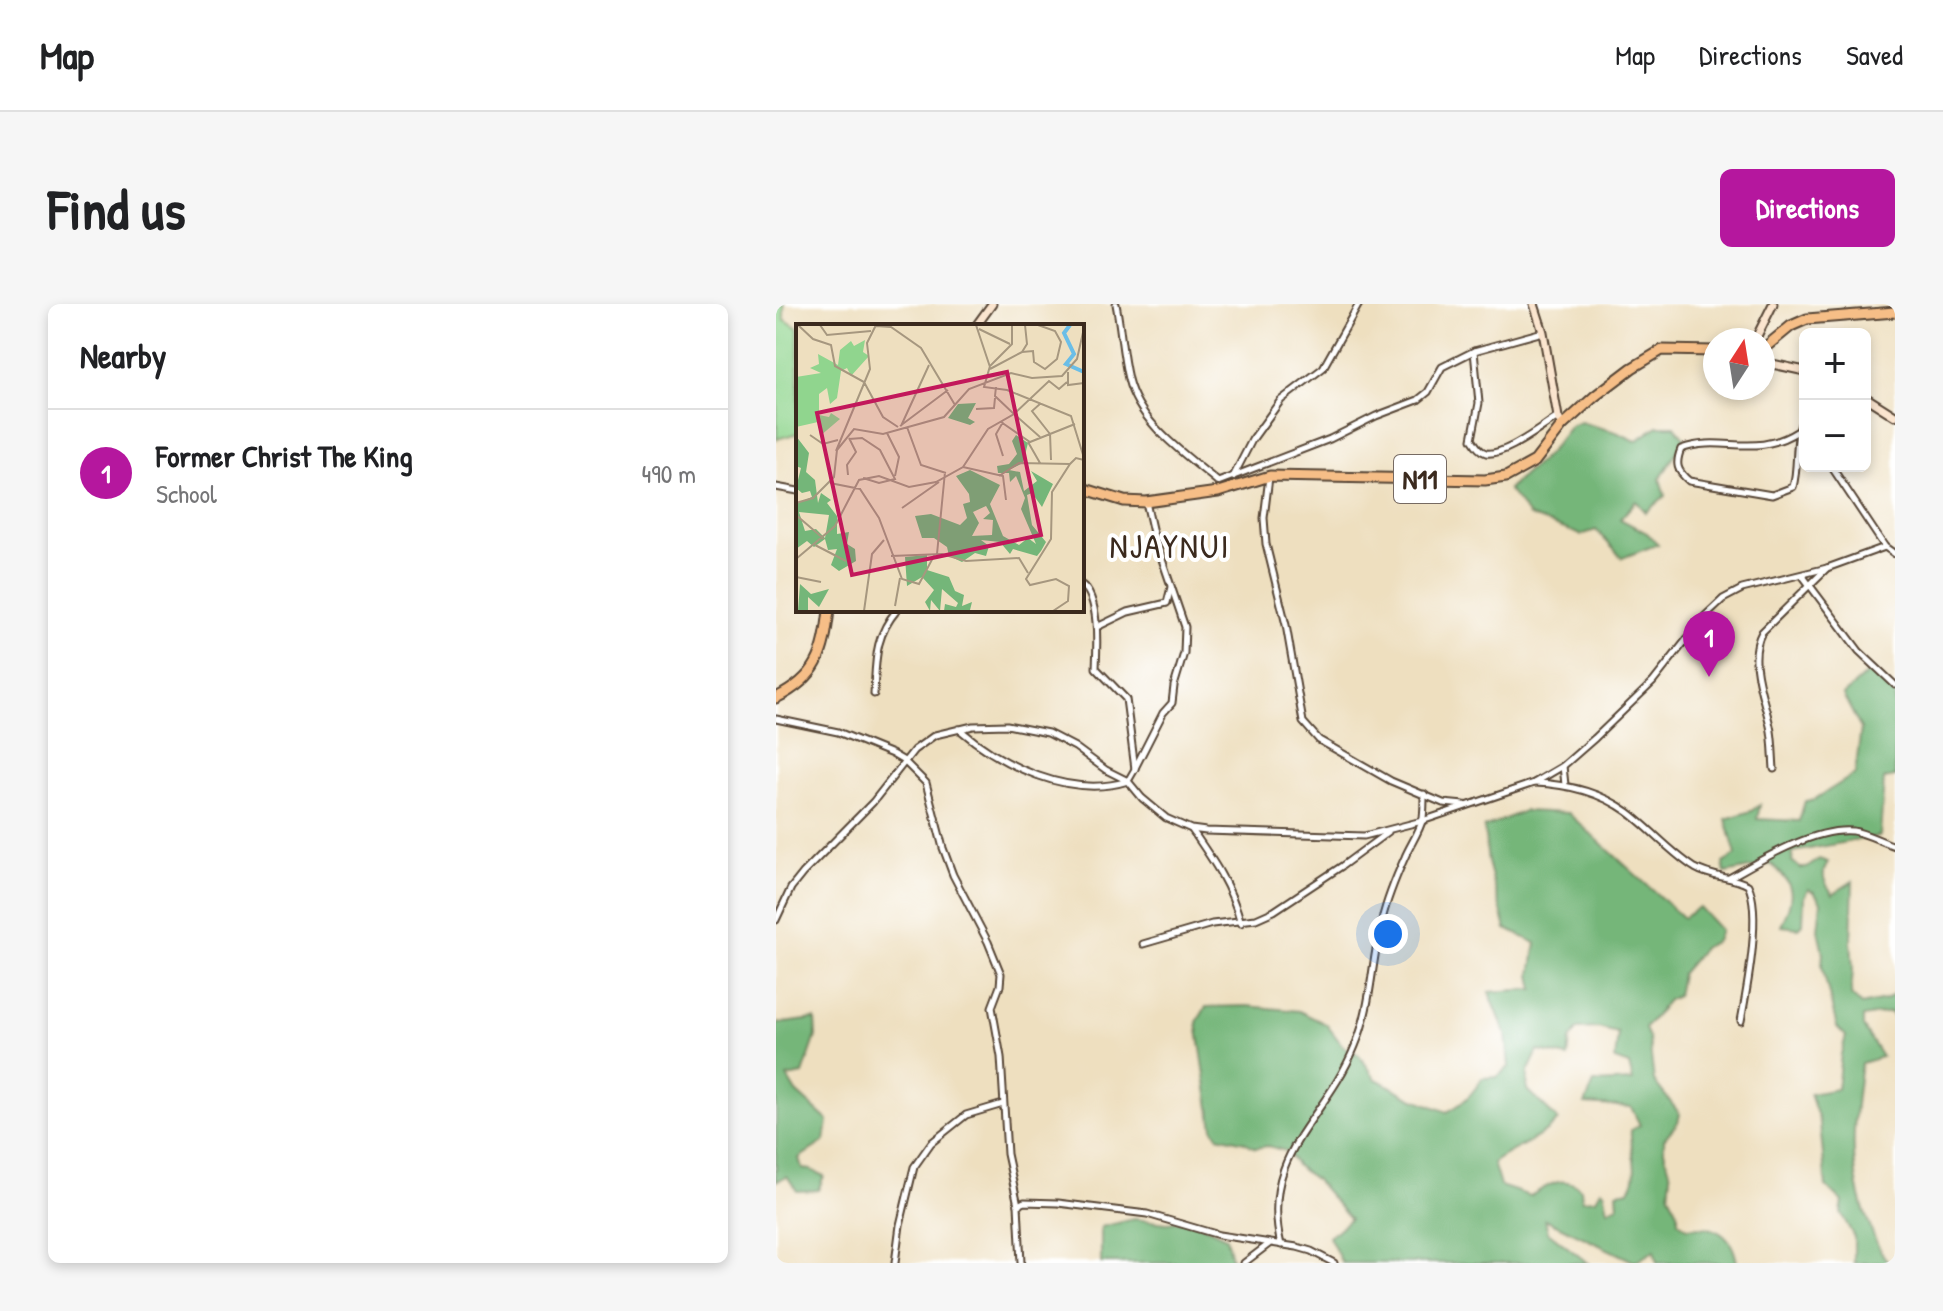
<!DOCTYPE html>
<html lang="en">
<head>
<meta charset="utf-8">
<style>
  :root { --surface:#fff; --page:#f6f6f6; --text:#202124; --muted:#757577; --line:#e0e0e0; --accent:#b5179e }
  body { margin:0; font-family:"Patrick Hand",sans-serif; background:var(--page); color:var(--text) }
  .controls { position:absolute; right:24px; top:24px; display:grid; overflow:hidden; border-radius:12px; box-shadow:0 4px 12px #0003 }
  .controls button { width:72px; height:72px; display:grid; place-items:center; padding:0; border:0; border-bottom:2px solid var(--line); background:var(--surface); color:var(--text); font:40px sans-serif }
  .compass { position:absolute; left:927px; top:24px; width:72px; height:72px; border-radius:50%; background:var(--surface); box-shadow:0 4px 12px #0003; rotate:12deg }
  .you { position:absolute; left:612px; top:630px; width:28px; height:28px; margin:-20px; border:6px solid #fff; border-radius:50%; background:#1a73e8; box-shadow:0 0 0 12px #1a73e833 }
  .badge { display:grid; place-items:center; width:52px; height:52px; border-radius:50%; background:var(--accent); color:#fff; font-size:26px; font-weight:700 }
  .pin { position:absolute; translate:-50% -66px; filter:drop-shadow(0 2px 4px #0008) }
  .pin::after { content:''; position:absolute; top:42px; width:28px; height:24px; background:inherit; clip-path:polygon(0 0,100% 0,50% 100%) }
  .list { margin:0; padding:0; list-style:none }
  h2 { display:flex; justify-content:space-between; align-items:center; height:104px; margin:0; padding:0 32px; font-size:34px }
  h2 small { font-size:26px; font-weight:400; color:var(--muted) }
  .list li { display:grid; grid-template-columns:52px 1fr auto; gap:24px; align-items:center; box-sizing:border-box; height:128px; padding:0 32px; border-top:2px solid var(--line) }
  .list b { display:block; font-size:30px; white-space:nowrap }
  .list p { margin:0; font-size:26px; white-space:nowrap; color:var(--muted) }
  .list em { font-size:26px; font-style:normal; color:var(--muted) }
  .map { position:relative; flex:none; width:1119px; height:959px; overflow:hidden; border-radius:12px }
  header { display:flex; align-items:center; gap:48px; box-sizing:border-box; height:112px; padding:0 40px; background:var(--surface); border-bottom:2px solid var(--line) }
  header strong { font-size:38px }
  nav { display:flex; gap:44px; margin-inline-start:auto; font-size:28px }
  .intro { display:flex; align-items:center; justify-content:space-between; box-sizing:border-box; height:192px; padding:0 48px }
  h1 { margin:0; font-size:56px }
  .button { padding:20px 36px; border-radius:12px; background:var(--accent); color:#fff; font-size:28px; font-weight:700 }
  main { display:flex; gap:48px; padding:0 48px }
  aside { flex:1; background:var(--surface); border-radius:12px; box-shadow:0 4px 12px #0003 }
  .map>svg:first-child { display:block }
  .green { fill:#90d58e; stroke:#668056; stroke-width:2 }
  .forest { fill:#74b679; stroke:#58704c; stroke-width:2; fill-rule:evenodd }
  .lines { fill:none; stroke-linecap:round; stroke-linejoin:round }
  .street-casing { stroke:#564536; stroke-width:9 }
  .secondary-casing { stroke:#564536; stroke-width:11 }
  .highway-casing { stroke:#564536; stroke-width:13 }
  .street { stroke:#fff; stroke-width:5 }
  .secondary { stroke:#fbe5cf; stroke-width:7 }
  .highway { stroke:#f6be87; stroke-width:9 }
  .labels { text-anchor:middle; dominant-baseline:central; stroke-width:8; stroke-linejoin:round; paint-order:stroke }
  .shield { fill:#fff; stroke:#766a62; stroke-width:2 }
  .shield-label { font-size:28px; font-weight:bold; fill:#3b2a1e }
  .quarter-label { font-size:34px; letter-spacing:2px; fill:#3b2a1e; stroke:#fff }
  .inset-river { fill:none; stroke:#6bbee7; stroke-width:4 }
  .inset-road { fill:none; stroke:#a6977f; stroke-width:2 }
  .view { fill:#c2185b; fill-opacity:0.15; stroke:#c2185b; stroke-width:4 }
  .inset-edge { fill:none; stroke:#3b2a1e; stroke-width:4 }
</style>
</head>
<body>
<header>
<strong>Map</strong>
<nav><a>Map</a><a>Directions</a><a>Saved</a></nav>
</header>
<div class="intro"><h1>Find us</h1><a class="button">Directions</a></div>
<main>
<aside>
<h2>Nearby<small></small></h2>
<ul class="list">
<li><span class="badge">1</span><div><b>Former Christ The King</b><p>School</p></div><em>490 m</em></li>
</ul>
</aside>
<div class="map">
<svg width="1119" height="959" viewBox="0 0 1119 959">
  <rect width="100%" height="100%" fill="#fff"/>
  <filter id="ink" filterUnits="userSpaceOnUse"><feTurbulence type="fractalNoise" baseFrequency=".0125" numOctaves="2"/><feDisplacementMap in="SourceGraphic" scale="16" xChannelSelector="R" yChannelSelector="G"/><feConvolveMatrix kernelMatrix="1 2 1 2 8 2 1 2 1" color-interpolation-filters="sRGB"/></filter>
  <filter id="wash" filterUnits="userSpaceOnUse"><feTurbulence type="fractalNoise" baseFrequency=".006" numOctaves="4" result="noise"/><feDisplacementMap in="SourceGraphic" scale="32" xChannelSelector="R" yChannelSelector="G"/><feGaussianBlur stdDeviation="1.8" result="paint"/><feColorMatrix in="noise" values="0 0 0 0 0 0 0 0 0 0 0 0 0 0 0 0 0 1.4 0 .05"/><feComposite in="paint" operator="in"/></filter>
  <g filter="url(#wash)">
    <rect width="100%" height="100%" fill="#eedfbf"/>
    <!-- green -->
    <path class="green" d="M0 0H8V15L22 24V129L1 135Z"/>
    <!-- forest -->
    <g class="forest">
      <path d="M804 118 840 128 860 137 882 122H899L909 135 884 175 889 192 870 208 860 197 844 215 871 229 882 240 846 254 820 226 805 231 753 212 732 185 771 151 794 122Z"/>
      <path d="M1096 365 1119 391V473L1108 475 1104 532 1017 548 1016 557 1024 564H1031L1043 555 1052 558C1044 571 1048 578 1057 590L1077 577 1075 638 1077 665 1075 691 1085 701 1109 696 1119 690V717L1114 708 1087 713V723L1106 753 1085 759C1077 817 1071 865 1093 920 1099 935 1103 947 1113 959H1078V933L1065 909 1067 898 1050 883 1044 819 1034 790 1061 785 1065 750 1070 732 1061 723 1046 662 1047 648 1042 626 1045 598 1038 588 1032 585 1028 593 1027 620 1023 624 1005 622C1018 592 1021 582 995 560L949 569 947 559 960 551 950 515 975 507 984 501 981 515 1023 517 1029 497 1039 495 1079 470 1085 425 1067 391Z"/>
      <path d="M748 507 792 509 907 614 923 603 944 626 940 637 928 643 905 670 901 692 892 696 869 724 873 735 878 777 904 810 902 818 888 835V846L895 871 893 891 902 908V917L911 924C939 920 957 931 961 959H881L878 947 859 958 769 915 772 928 812 959H566L553 933 574 915 541 877 521 862 510 847 492 842 479 844 469 838 442 832 437 824 421 718 430 703 471 702 523 707 550 720 567 742 583 751 600 775 636 794 671 808C687 800 697 790 706 774L721 773 733 763 730 730 713 688 758 685 755 671 760 639 730 625 712 558 708 524ZM822 724 842 729 839 756 853 761 857 777 818 779 809 800 855 803 864 821 855 826C853 847 866 867 853 886L841 888 842 902 832 906 828 887 825 886 820 895 806 896 805 885C785 869 773 882 754 892L724 882 717 859C738 843 765 836 782 816L751 786 752 768 762 747 792 753 794 736 802 725Z"/>
      <path d="M39 715 40 732 27 770 11 773 20 788 52 817 49 837 23 854 26 865 35 866 48 872 42 886 21 887 11 872 0 877V720Z"/>
      <path d="M358 915 391 919 414 916 450 933 456 959H325V923Z"/>
    </g>
  </g>
  <g filter="url(#ink)">
    <g class="lines">
      <defs>
        <g id="street">
          <path d="M340 0C345 25 346 50 352 75 363 120 409 150 442 178"/>
          <path d="M698 47 703 99 696 135C700 141 703 147 710 149 729 152 765 123 782 113"/>
          <path d="M1029 109 1026 117 1029 121"/>
          <path d="M1022 127C979 155 946 130 905 145 899 160 901 167 913 177L996 191 1017 183C1023 161 1018 137 1026 117"/>
          <path d="M457 173 476 136 505 96 547 64 583 0"/>
          <path d="M493 173 488 214 490 240 510 321 527 418 543 436 615 477 667 499 688 501"/>
          <path d="M442 178 554 135 600 112 642 96 652 88 666 63 698 47 767 28"/>
          <path d="M0 183 22 187"/>
          <path d="M1109 243 1119 250"/>
          <path d="M1026 271 1083 347 1119 381"/>
          <path d="M321 323 352 308 391 299 395 283"/>
          <path d="M98 390C100 357 98 333 121 306"/>
          <path d="M0 415 62 428 116 450 128 457 150 479 167 544 177 571 212 638 225 670 224 682 216 703 225 753 231 850 242 901 245 959"/>
          <path d="M183 425C226 462 294 495 352 477L359 465 350 395 320 364C321 343 324 294 306 281"/>
          <path d="M787 462 789 481"/>
          <path d="M359 464 387 409 396 399 398 382 408 349 409 323 377 229 370 198"/>
          <path d="M998 465C997 453 997 439 995 427 990 397 970 357 986 328L1051 264"/>
          <path d="M758 479C791 480 824 488 852 508 875 525 894 548 919 564 936 574 955 572 972 581 986 608 971 685 965 717"/>
          <path d="M416 526C437 556 455 582 465 619"/>
          <path d="M953 574C985 556 1039 523 1077 527 1090 529 1106 538 1119 542"/>
          <path d="M0 616 15 584 27 569 97 498 138 446 159 431 197 422 231 421 272 429 299 443 330 466 352 477 366 494 390 514 415 525 430 527 588 532 646 517 758 479 787 462 819 434 877 378 929 312 947 295 966 285 1051 264 1109 243 1055 162"/>
          <path d="M367 640 436 620 480 615 498 607 566 562 612 528"/>
          <path d="M242 901 248 898 282 899 371 910 443 931 521 943 535 947 558 959"/>
          <path d="M505 941C483 849 549 817 579 742 596 702 595 658 606 616 611 595 620 573 629 553 634 541 644 527 647 514 648 506 648 498 648 490"/>
          <path d="M119 959 124 921 138 863 155 839 190 811 227 800"/>
          <path d="M468 959 493 940"/>
        </g>
        <g id="secondary">
          <path d="M758 0 767 28 782 113 786 122"/>
          <path d="M200 22 216 0"/>
          <path d="M979 36 997 0"/>
          <path d="M987 58 1029 67"/>
          <path d="M1089 93 1119 112"/>
        </g>
        <g id="highway">
          <path d="M987 45 1015 22 1031 15 1119 8"/>
          <path d="M306 184 348 197 370 198 442 188 494 172 709 176 730 173 759 157 786 122 819 92 856 64 886 46 939 47"/>
          <path d="M0 394C42 373 48 350 53 306"/>
        </g>
      </defs>
      <!-- street casing -->
      <use href="#street" class="street-casing"/>
      <!-- secondary casing -->
      <use href="#secondary" class="secondary-casing"/>
      <!-- highway casing -->
      <use href="#highway" class="highway-casing"/>
      <!-- street -->
      <use href="#street" class="street"/>
      <!-- secondary -->
      <use href="#secondary" class="secondary"/>
      <!-- highway -->
      <use href="#highway" class="highway"/>
    </g>
  </g>
  <g class="labels">
    <!-- shield labels -->
    <rect class="shield" x="618" y="151" width="52" height="48" rx="6"/>
    <g class="shield-label">
      <text x="644" y="175">N11</text>
    </g>
    <!-- quarter labels -->
    <g class="quarter-label">
      <text x="394" y="242">NJAYNUI</text>
    </g>
  </g>
  <!-- overview -->
  <g transform="translate(20 20)">
    <rect width="288" height="288" fill="#eedfbf"/>
    <path d="M69 16 67 28 73 32 55 52 51 44 45 47 41 74 34 80 31 64 23 70V91L33 93 35 89 44 95 24 112 22 98 0 103V53L25 49 14 44 23 40 22 30 42 41 44 26 55 17 58 22Z" fill="#90d58e"/>
    <path d="M180 79 172 94 179 98 174 101 152 94 162 80ZM220 111 232 119 227 139 213 146 224 148 228 167 241 157 235 147 257 160 246 183 236 169 231 171 236 201 250 218 245 227 241 232 217 225 214 230 204 218 185 216 193 222 190 232 179 229 166 238 153 232 151 223 138 214H126L119 192 135 190 164 201 171 194 167 180 174 178 173 170 160 152 174 146 204 161 194 180 207 212 223 221 232 214 240 220 225 185 229 174 220 152 214 158 213 149H202L201 142 213 140 221 130 216 117ZM190 182 194 189 187 195 197 196 196 211 176 212 183 199 177 188ZM0 112 13 129 10 148 19 156 22 179 25 169 35 176 31 179 41 192V210L53 208 51 220 59 225 60 237 43 247 35 241 41 225 32 226 29 215 18 223 11 217 0 225V180L16 173 14 167 6 169 0 164 5 144 0 142ZM3 188 33 191 29 214 20 205 9 207ZM131 231V246L153 253 159 267 168 271 166 282 176 278 174 286 148 287 149 280 160 283 162 279 146 265 144 287 135 276 134 287 129 278 138 266 126 253 111 262 109 233ZM4 260 15 270 33 265 23 283 12 273V287H2Z" fill="#74b679" fill-rule="evenodd"/>
    <path class="inset-river" d="M274 1 268 9 278 30 270 40 288 48"/>
    <path class="inset-road" d="M2 1 17 15 35 21 39 42 68 58 87 93 102 103M24 1 31 11 75 7M180 1 194 43M216 1V20L194 42 188 63 211 66 275 92 288 134M80 2 95 3 125 24 159 81M183 5 214 20M226 28 231 20 229 1M194 45 226 28 237 27 238 38 249 45 261 35 265 18 259 7 242 1M272 48V61L288 59M245 79 236 87 254 110M180 85 198 84 199 74M205 98 234 118 279 100M104 102 152 66M105 102 133 41M111 103 125 141 150 149M91 109 103 133 99 152M254 109 255 136M14 111 27 120 42 116M244 113 218 90 253 57 263 65 271 58M53 115 66 114 84 126 99 155 83 159 67 154M232 118 244 139M40 127 74 45 71 19 80 1M207 132 200 110 207 98M167 143 207 152 210 176M52 151 51 141 60 128 53 114M203 152 223 139 274 140M34 159 64 165 83 194 106 255 123 260 139 230M0 179 17 174 38 153 41 126 58 105 87 110 148 93 173 65 215 49 236 54 266 52 281 35 288 4M106 184 143 158M0 191 28 215M19 221 50 237M141 230 149 148M95 232 146 230 170 237 223 234 232 249M0 235 39 202 63 156 83 152 113 163 140 158 167 143 192 105 218 90 199 72 200 63M0 253 25 258M99 282 104 254M68 287 76 230 88 216M257 287 272 277 273 262 260 255 234 261 230 255 255 215 256 168 274 140 280 134 288 136"/>
    <path class="view" d="M211 48 245 211 56 251 21 89Z"/>
    <rect width="288" height="288" class="inset-edge"/>
  </g>
</svg>
<div class="controls">
<button>+</button>
<button>−</button>
</div>
<svg class="compass" viewBox="-18 -18 36 36"><path d="M0-13l5 13h-10z" fill="#e53935"/><path d="M0 13l5-13h-10z" fill="#757577"/></svg>
<div class="you"></div>
<div class="pin badge" style="left:933px;top:373px">1</div>
</div>
</main>
</body>
</html>
